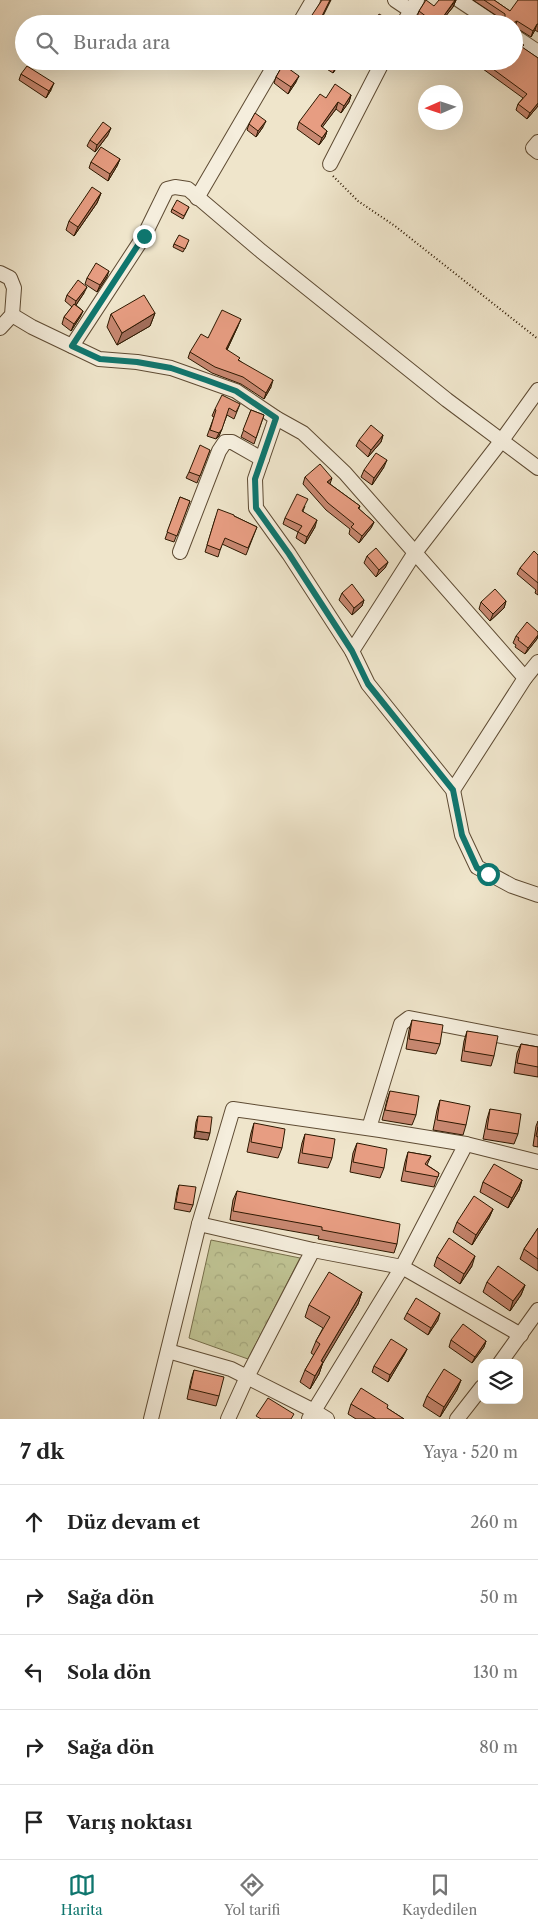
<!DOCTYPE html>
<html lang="tr">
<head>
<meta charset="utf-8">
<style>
  :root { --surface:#fff; --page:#f2f2f2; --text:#222; --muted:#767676; --line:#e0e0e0; --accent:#0f766e }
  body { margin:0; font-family:"Libre Caslon Text",serif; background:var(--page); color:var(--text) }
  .controls { position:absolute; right:15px; bottom:15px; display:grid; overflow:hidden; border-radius:10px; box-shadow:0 5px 20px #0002 }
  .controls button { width:45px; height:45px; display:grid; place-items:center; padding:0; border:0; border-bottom:1px solid var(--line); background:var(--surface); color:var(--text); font:25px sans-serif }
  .compass { position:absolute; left:418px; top:85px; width:45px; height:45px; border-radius:50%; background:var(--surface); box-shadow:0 5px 20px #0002; rotate:267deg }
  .stop { position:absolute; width:15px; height:15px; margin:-11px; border:4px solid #0f766e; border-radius:50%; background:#fff }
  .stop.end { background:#0f766e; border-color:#fff; box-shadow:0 1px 5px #0008 }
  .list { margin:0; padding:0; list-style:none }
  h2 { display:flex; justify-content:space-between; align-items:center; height:65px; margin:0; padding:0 20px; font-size:21px }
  h2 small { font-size:16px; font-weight:400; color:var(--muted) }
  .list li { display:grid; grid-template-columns:32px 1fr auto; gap:15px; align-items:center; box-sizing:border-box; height:75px; padding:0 20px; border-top:1px solid var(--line) }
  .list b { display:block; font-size:19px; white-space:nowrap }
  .list em { font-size:16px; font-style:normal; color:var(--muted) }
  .icon { flex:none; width:28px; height:28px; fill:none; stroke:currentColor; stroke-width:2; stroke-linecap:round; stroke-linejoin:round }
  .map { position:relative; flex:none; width:538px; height:1419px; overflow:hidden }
  .search { position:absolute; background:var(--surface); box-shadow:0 5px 20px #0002; left:15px; right:15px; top:15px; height:55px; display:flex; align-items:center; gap:12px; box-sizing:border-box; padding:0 18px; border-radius:28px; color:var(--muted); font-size:19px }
  .sheet { height:440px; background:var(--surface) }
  nav { display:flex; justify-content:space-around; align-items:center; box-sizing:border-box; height:70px; border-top:1px solid var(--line); background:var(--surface); font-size:14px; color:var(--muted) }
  nav a { display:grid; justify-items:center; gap:2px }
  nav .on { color:var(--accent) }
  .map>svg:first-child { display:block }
  .park { fill:url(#park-crowns); stroke:#766e4a }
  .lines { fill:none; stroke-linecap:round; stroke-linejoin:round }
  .minor-casing { stroke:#5e4b33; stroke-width:16 }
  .path { stroke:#2d1800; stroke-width:2; stroke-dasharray:1 2.5; stroke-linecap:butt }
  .minor { stroke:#f5eedd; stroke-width:14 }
  .wall { fill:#c78770; stroke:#2d1800 }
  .shaded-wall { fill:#a26e5b; stroke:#2d1800 }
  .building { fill:#e79d82; stroke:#2d1800 }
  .route { stroke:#0f766e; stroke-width:6 }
</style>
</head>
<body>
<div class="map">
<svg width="538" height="1419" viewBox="0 0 538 1419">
  <defs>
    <pattern id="park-crowns" width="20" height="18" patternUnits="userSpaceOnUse" patternTransform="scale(1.25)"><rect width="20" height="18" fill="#bfc393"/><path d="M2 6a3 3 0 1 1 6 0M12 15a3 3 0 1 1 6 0" fill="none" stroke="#a4a77d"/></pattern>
  </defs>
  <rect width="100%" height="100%" fill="#efe5cb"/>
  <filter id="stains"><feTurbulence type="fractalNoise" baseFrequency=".004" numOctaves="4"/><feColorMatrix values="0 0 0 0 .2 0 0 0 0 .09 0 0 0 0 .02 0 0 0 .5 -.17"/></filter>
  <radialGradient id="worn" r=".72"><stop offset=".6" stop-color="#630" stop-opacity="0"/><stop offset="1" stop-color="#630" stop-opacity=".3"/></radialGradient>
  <!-- park -->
  <path class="park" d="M211 1240 300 1258 248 1359 189 1338Z"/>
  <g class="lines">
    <defs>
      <g id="minor">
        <path d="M395 0 410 10"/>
        <path d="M459 0 495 24"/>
        <path d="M299 24 313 0"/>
        <path d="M403 24 417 0"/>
        <path d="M514 36 538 52"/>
        <path d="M538 142 533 148 538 152"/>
        <path d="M330 164 383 61"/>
        <path d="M197 198 277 61"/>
        <path d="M0 273 10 278 14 288 12 315 0 328"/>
        <path d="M12 315 32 327 99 359 137 362 171 368 236 391 276 418 303 433 345 473 525 678"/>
        <path d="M72 346 144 236 167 189 175 187 188 189 261 251 447 400 538 468"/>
        <path d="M276 418 255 479 256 508 289 554 352 651 368 684 453 790 462 835 477 867 512 886 538 895"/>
        <path d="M180 552 219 451 225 442H232L262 459"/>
        <path d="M352 651 414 554 502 440 538 390"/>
        <path d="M453 790 525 678 538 662"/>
        <path d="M369 1128 401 1024 409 1018 538 1043"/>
        <path d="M199 1224 313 1250 402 1267 521 1335"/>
        <path d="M168 1351 231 1369 314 1411 327 1419"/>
        <path d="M500 1363 538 1310"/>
        <path d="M151 1419 199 1224 233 1109 380 1130 466 1144 538 1162"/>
        <path d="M228 1419 247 1377 313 1250"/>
        <path d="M309 1419 402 1267 466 1144"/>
        <path d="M457 1419 482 1387"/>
      </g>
    </defs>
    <!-- minor casing -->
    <use href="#minor" class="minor-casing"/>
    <!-- path -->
    <path class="path" d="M333 176 358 201 395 226 538 339"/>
    <!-- minor -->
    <use href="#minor" class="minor"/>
  </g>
  <!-- wall -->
  <g class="wall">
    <path d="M456 0 453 7 444 18 452 24H425L417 17 419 11Z"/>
    <path d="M473 0H494L510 11 538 0V32L535 30 531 37 515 27 514 28V24H503V20Z"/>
    <path d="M523 48 538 58V106L527 119 516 110 518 104 523 98 472 61H514Z"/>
    <path d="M285 61H290L287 67 296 82 288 94 274 83 276 77Z"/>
    <path d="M324 61H341L333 73 322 66Z"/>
    <path d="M21 74 51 90 46 98 19 80Z"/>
    <path d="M351 95 349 102 341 113 336 109 322 127 327 131 325 137 319 145 297 129 299 122 326 98Z"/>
    <path d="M249 124 263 127 256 137 247 130Z"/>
    <path d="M108 135 95 152 87 146 90 140Z"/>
    <path d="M120 159 117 166 108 181 89 168 91 162Z"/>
    <path d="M101 193 97 203 74 236 66 230 69 221Z"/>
    <path d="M189 207 183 219 171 212 172 209Z"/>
    <path d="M174 244H187L183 252 173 247Z"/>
    <path d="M107 277 97 292 85 284 87 278Z"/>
    <path d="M84 293 76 305 83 311 80 317 71 331 62 324 64 317 72 307 65 301 67 295Z"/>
    <path d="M155 313 150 326 117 345 107 327 111 314Z"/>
    <path d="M238 326 227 350 271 387 264 399 241 384 212 373 188 358 190 352 208 338Z"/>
    <path d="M240 404 234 419 227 415 219 436 216 439 207 436 214 417 212 416 215 409Z"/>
    <path d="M251 410 264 415 254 444 241 437Z"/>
    <path d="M383 435 381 442 368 457 356 446 359 440Z"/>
    <path d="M210 450 197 483 186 478 189 472Z"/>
    <path d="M384 467 372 485 361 477 364 470Z"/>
    <path d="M305 477 330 484 360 506 359 509 374 522 371 528 359 543 349 534 350 529 326 510 303 484Z"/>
    <path d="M180 497 190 501 174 542 165 539Z"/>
    <path d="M305 506 303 511 315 527 305 544 296 538 298 532 283 524 285 518Z"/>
    <path d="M216 516H234L257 527 246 555 222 544 218 557 205 552Z"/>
    <path d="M538 555V595L535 593 536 590 517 574 520 568Z"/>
    <path d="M367 556 388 562 385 568 376 577 364 563Z"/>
    <path d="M342 593 364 600 362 606 352 615 339 600Z"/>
    <path d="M506 601 504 608 490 621 479 609 481 602Z"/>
    <path d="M538 632 537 639 525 654 515 647 516 645 513 643 516 636Z"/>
    <path d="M412 1020 440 1044 436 1054 406 1049 409 1030Z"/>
    <path d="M467 1031 494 1056 491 1066 461 1061 464 1041Z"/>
    <path d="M521 1044 538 1047V1077L514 1073 517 1053Z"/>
    <path d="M390 1091 416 1115 412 1125 382 1120 387 1100Z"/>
    <path d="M440 1100 466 1125 463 1135 433 1130 437 1110Z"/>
    <path d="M490 1109 518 1134 514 1144 483 1139 487 1119Z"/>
    <path d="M198 1116 208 1140 194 1138 196 1122Z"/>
    <path d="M538 1121V1147L533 1146 536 1126Z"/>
    <path d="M254 1123 282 1148 278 1158 247 1152 251 1133Z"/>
    <path d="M305 1134 332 1158 328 1168 298 1163 302 1143Z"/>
    <path d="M357 1143 384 1168 380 1178 350 1172 353 1153Z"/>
    <path d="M408 1152 431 1156 427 1165 439 1173 434 1187 401 1181 405 1162Z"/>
    <path d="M522 1180 519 1190 508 1208 480 1192 483 1182Z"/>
    <path d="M179 1185 193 1205 190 1212 174 1209 177 1191Z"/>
    <path d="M237 1191 397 1244 394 1253 318 1239 319 1236 230 1220 233 1200Z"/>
    <path d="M493 1209 489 1218 472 1245 453 1232 457 1222Z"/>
    <path d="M538 1228V1271L520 1259 524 1249Z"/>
    <path d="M437 1257 472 1266 460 1284 434 1266Z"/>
    <path d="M487 1282 525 1285 521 1295 510 1311 483 1292Z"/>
    <path d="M362 1292 358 1304 323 1362 319 1374 310 1389 300 1382 305 1370 314 1355 311 1353 316 1341 323 1328 305 1317 309 1305Z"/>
    <path d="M407 1313 438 1320 428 1335 404 1319Z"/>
    <path d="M451 1340 486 1341 484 1347 472 1363 449 1347Z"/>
    <path d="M407 1349 404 1355 388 1382 372 1372 374 1366Z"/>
    <path d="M194 1370 219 1396 216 1406 187 1399 191 1380Z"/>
    <path d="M461 1380 457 1390 440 1417 423 1406 427 1396Z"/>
    <path d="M351 1404 387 1408 404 1419H356L348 1414Z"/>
  </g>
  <!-- shaded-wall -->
  <g class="shaded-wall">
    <path d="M330 0H331L319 24H318Z"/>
    <path d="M456 0 453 7 440 23 443 17Z"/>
    <path d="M517 21 515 27 514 28V24H511Z"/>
    <path d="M537 24 535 30 531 37 533 31Z"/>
    <path d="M339 61H341L333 73 336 66Z"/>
    <path d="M299 76 296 82 288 94 291 87Z"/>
    <path d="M54 83 51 90 46 98 49 91Z"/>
    <path d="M351 95 349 102 341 113 344 106Z"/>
    <path d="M338 102 336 109 318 133 321 126Z"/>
    <path d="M538 103V106L527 119 530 113Z"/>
    <path d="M266 121 263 127 256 137 258 131Z"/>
    <path d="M111 128 108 135 95 152 97 145Z"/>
    <path d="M327 131 325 137 319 145 322 138Z"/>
    <path d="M120 159 117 166 108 181 110 174Z"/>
    <path d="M101 193 97 203 74 236 78 227Z"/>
    <path d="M109 271 107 277 97 292 100 285Z"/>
    <path d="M87 287 84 293 74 308 76 301Z"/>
    <path d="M83 311 80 317 71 331 74 324Z"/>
    <path d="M155 313 150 326 117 345 122 333Z"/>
    <path d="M241 319 238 326 224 356 226 349Z"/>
    <path d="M273 380 271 387 264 399 266 393Z"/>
    <path d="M222 429 219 436 216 439 219 433Z"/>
    <path d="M383 435 381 442 368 457 371 450Z"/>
    <path d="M387 460 384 467 372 485 374 478Z"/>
    <path d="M332 478 330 484 327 482Z"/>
    <path d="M317 520 315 527 305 544 307 537Z"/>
    <path d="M374 522 371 528 359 543 362 536Z"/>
    <path d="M388 562 385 568 376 577 379 570Z"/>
    <path d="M364 600 362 606 352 615 354 608Z"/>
    <path d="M506 601 504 608 490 621 493 614Z"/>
    <path d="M538 635 537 639 525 654 528 648Z"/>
    <path d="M196 1131 210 1133 208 1140 194 1138Z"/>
    <path d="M522 1180 519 1190 508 1208 512 1198Z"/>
    <path d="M493 1209 489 1218 472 1245 476 1235Z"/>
    <path d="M475 1256 472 1266 460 1284 464 1274Z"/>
    <path d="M525 1285 521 1295 510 1311 513 1301Z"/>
    <path d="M362 1292 358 1304 317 1373 321 1361Z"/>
    <path d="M440 1313 438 1320 428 1335 431 1328Z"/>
    <path d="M486 1341 484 1347 472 1363 475 1357Z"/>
    <path d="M407 1349 404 1355 388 1382 390 1375Z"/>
    <path d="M323 1362 319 1374 310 1389 315 1376Z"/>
    <path d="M461 1380 457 1390 440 1417 444 1407Z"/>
  </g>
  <!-- building -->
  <g class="building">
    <path d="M322 0H330L318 24H306Z"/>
    <path d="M426 0 434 6 439 0H455L443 17 452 24H436L419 11Z"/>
    <path d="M484 0H494L510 11 518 0H538V24H537L533 31 517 21 511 24H502L505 22V14Z"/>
    <path d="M379 14 388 19 386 24H374Z"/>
    <path d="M478 16 492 24H472Z"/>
    <path d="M514 39 524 45 522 47 538 58V103L530 113 518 104 527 94 482 61H514Z"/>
    <path d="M285 61H289L285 66 299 76 291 87 276 77Z"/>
    <path d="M328 61H339L336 66Z"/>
    <path d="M27 66 54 83 49 91 21 74Z"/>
    <path d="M335 84 351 95 344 106 338 102 321 126 327 131 322 138 299 122 320 94 326 98Z"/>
    <path d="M255 113 266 121 258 131 249 124Z"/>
    <path d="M103 122 111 128 97 145 90 140Z"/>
    <path d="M101 147 120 159 110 174 91 162Z"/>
    <path d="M92 187 101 193 78 227 69 221Z"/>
    <path d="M177 200 189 207 184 216 172 209Z"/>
    <path d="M179 235 189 240 185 249 174 244Z"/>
    <path d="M96 263 109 271 100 285 87 278Z"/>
    <path d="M78 280 87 287 76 301 67 295Z"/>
    <path d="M144 295 155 313 122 333 111 314Z"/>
    <path d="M74 304 83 311 74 324 64 317Z"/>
    <path d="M222 310 241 319 226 349 240 358 238 360 273 380 266 393 243 377 215 367 190 352 201 334 208 338Z"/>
    <path d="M222 395 240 404 236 412 229 408 222 429 219 433 210 430 216 410 215 409Z"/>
    <path d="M251 410 264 415 256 438 243 430Z"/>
    <path d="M371 425 383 435 371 450 359 440Z"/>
    <path d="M200 445 210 450 200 476 189 472Z"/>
    <path d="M376 453 387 460 374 478 364 470Z"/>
    <path d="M320 464 332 478 327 482 360 506 358 508 374 522 362 536 351 527 354 524 328 503 305 477Z"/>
    <path d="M297 494 308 499 302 511 317 520 307 537 298 532 302 526 285 518Z"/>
    <path d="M180 497 190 501 177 536 167 532Z"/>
    <path d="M218 509 234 515V516L257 527 248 548 225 538 220 550 207 545Z"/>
    <path d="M376 548 388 562 379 570 367 556Z"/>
    <path d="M534 551 538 555V583L520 568Z"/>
    <path d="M352 584 364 600 354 608 342 593Z"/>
    <path d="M495 589 506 601 493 614 481 602Z"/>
    <path d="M527 622 538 632V635L528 648 518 640 519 638 516 636Z"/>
    <path d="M412 1020 443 1025 440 1044 409 1039Z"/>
    <path d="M467 1031 498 1036 494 1056 464 1051Z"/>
    <path d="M521 1044 538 1047V1067L517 1063Z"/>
    <path d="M390 1091 419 1096 416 1115 385 1110Z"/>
    <path d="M440 1100 470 1106 466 1125 437 1120Z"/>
    <path d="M490 1109 521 1114 518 1134 487 1129Z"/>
    <path d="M198 1116 212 1117 210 1133 196 1131Z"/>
    <path d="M254 1123 285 1129 282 1148 251 1142Z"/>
    <path d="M538 1127V1137L536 1136Z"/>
    <path d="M305 1134 335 1139 332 1158 302 1153Z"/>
    <path d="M357 1143 387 1149 384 1168 353 1162Z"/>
    <path d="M408 1152 431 1156 425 1164 439 1173 438 1177 405 1171Z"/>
    <path d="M494 1164 522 1180 512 1198 483 1182Z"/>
    <path d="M179 1185 196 1187 193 1205 176 1202Z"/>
    <path d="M237 1191 400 1224 397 1244 322 1230V1227L233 1211Z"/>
    <path d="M474 1196 493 1209 476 1235 457 1222Z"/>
    <path d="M538 1228V1259L524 1249Z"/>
    <path d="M449 1238 475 1256 464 1274 437 1257Z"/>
    <path d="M498 1266 525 1285 513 1301 487 1282Z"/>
    <path d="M329 1272 362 1292 321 1361 323 1362 315 1376 305 1370 320 1344 316 1341 330 1317 309 1305Z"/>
    <path d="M416 1298 440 1313 431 1328 407 1313Z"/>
    <path d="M463 1324 486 1341 475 1357 451 1340Z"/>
    <path d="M391 1339 407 1349 390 1375 374 1366Z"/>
    <path d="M444 1369 461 1380 444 1407 427 1396Z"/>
    <path d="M194 1370 224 1377 219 1396 190 1389Z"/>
    <path d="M361 1388 388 1405 387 1408 404 1419H376L351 1404Z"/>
    <path d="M268 1398 294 1414 291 1419H261L256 1416Z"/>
  </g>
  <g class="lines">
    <!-- route -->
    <path class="route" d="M144 236 72 346 100 359 137 362 171 368 206 380 236 391 276 418 255 479 256 508 289 554 352 651 368 684 453 790 462 835 477 868 488 874"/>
  </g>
  <rect width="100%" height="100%" filter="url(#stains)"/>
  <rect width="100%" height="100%" fill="url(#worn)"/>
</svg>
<div class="controls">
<button><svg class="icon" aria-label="layers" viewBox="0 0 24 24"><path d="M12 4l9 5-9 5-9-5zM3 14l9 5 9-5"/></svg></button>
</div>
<svg class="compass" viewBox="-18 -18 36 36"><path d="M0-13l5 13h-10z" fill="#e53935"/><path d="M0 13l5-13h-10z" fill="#767676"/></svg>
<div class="stop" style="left:488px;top:874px"></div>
<div class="stop end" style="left:144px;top:236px"></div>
<div class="search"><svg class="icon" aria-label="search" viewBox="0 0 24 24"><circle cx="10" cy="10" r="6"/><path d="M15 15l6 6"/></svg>Burada ara</div>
</div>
<section class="sheet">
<h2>7 dk<small>Yaya · 520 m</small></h2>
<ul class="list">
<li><svg class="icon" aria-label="ahead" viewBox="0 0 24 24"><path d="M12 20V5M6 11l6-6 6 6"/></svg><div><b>Düz devam et</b></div><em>260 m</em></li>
<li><svg class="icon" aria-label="right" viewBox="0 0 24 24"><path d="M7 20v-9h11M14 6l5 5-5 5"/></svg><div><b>Sağa dön</b></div><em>50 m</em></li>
<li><svg class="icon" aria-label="left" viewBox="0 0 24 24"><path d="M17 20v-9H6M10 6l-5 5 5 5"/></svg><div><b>Sola dön</b></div><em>130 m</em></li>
<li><svg class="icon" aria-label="right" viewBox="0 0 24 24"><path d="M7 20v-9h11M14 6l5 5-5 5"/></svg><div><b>Sağa dön</b></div><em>80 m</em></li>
<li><svg class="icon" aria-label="arrive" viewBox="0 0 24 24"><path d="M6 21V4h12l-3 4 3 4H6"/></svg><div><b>Varış noktası</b></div></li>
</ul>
</section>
<nav>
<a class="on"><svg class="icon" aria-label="map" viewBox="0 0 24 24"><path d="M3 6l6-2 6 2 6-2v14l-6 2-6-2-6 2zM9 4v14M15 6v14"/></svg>Harita</a>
<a><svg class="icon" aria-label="directions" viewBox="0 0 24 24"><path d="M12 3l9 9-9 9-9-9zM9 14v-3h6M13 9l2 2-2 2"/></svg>Yol tarifi</a>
<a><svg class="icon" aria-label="saved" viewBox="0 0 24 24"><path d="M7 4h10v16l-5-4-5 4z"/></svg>Kaydedilen</a>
</nav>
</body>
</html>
